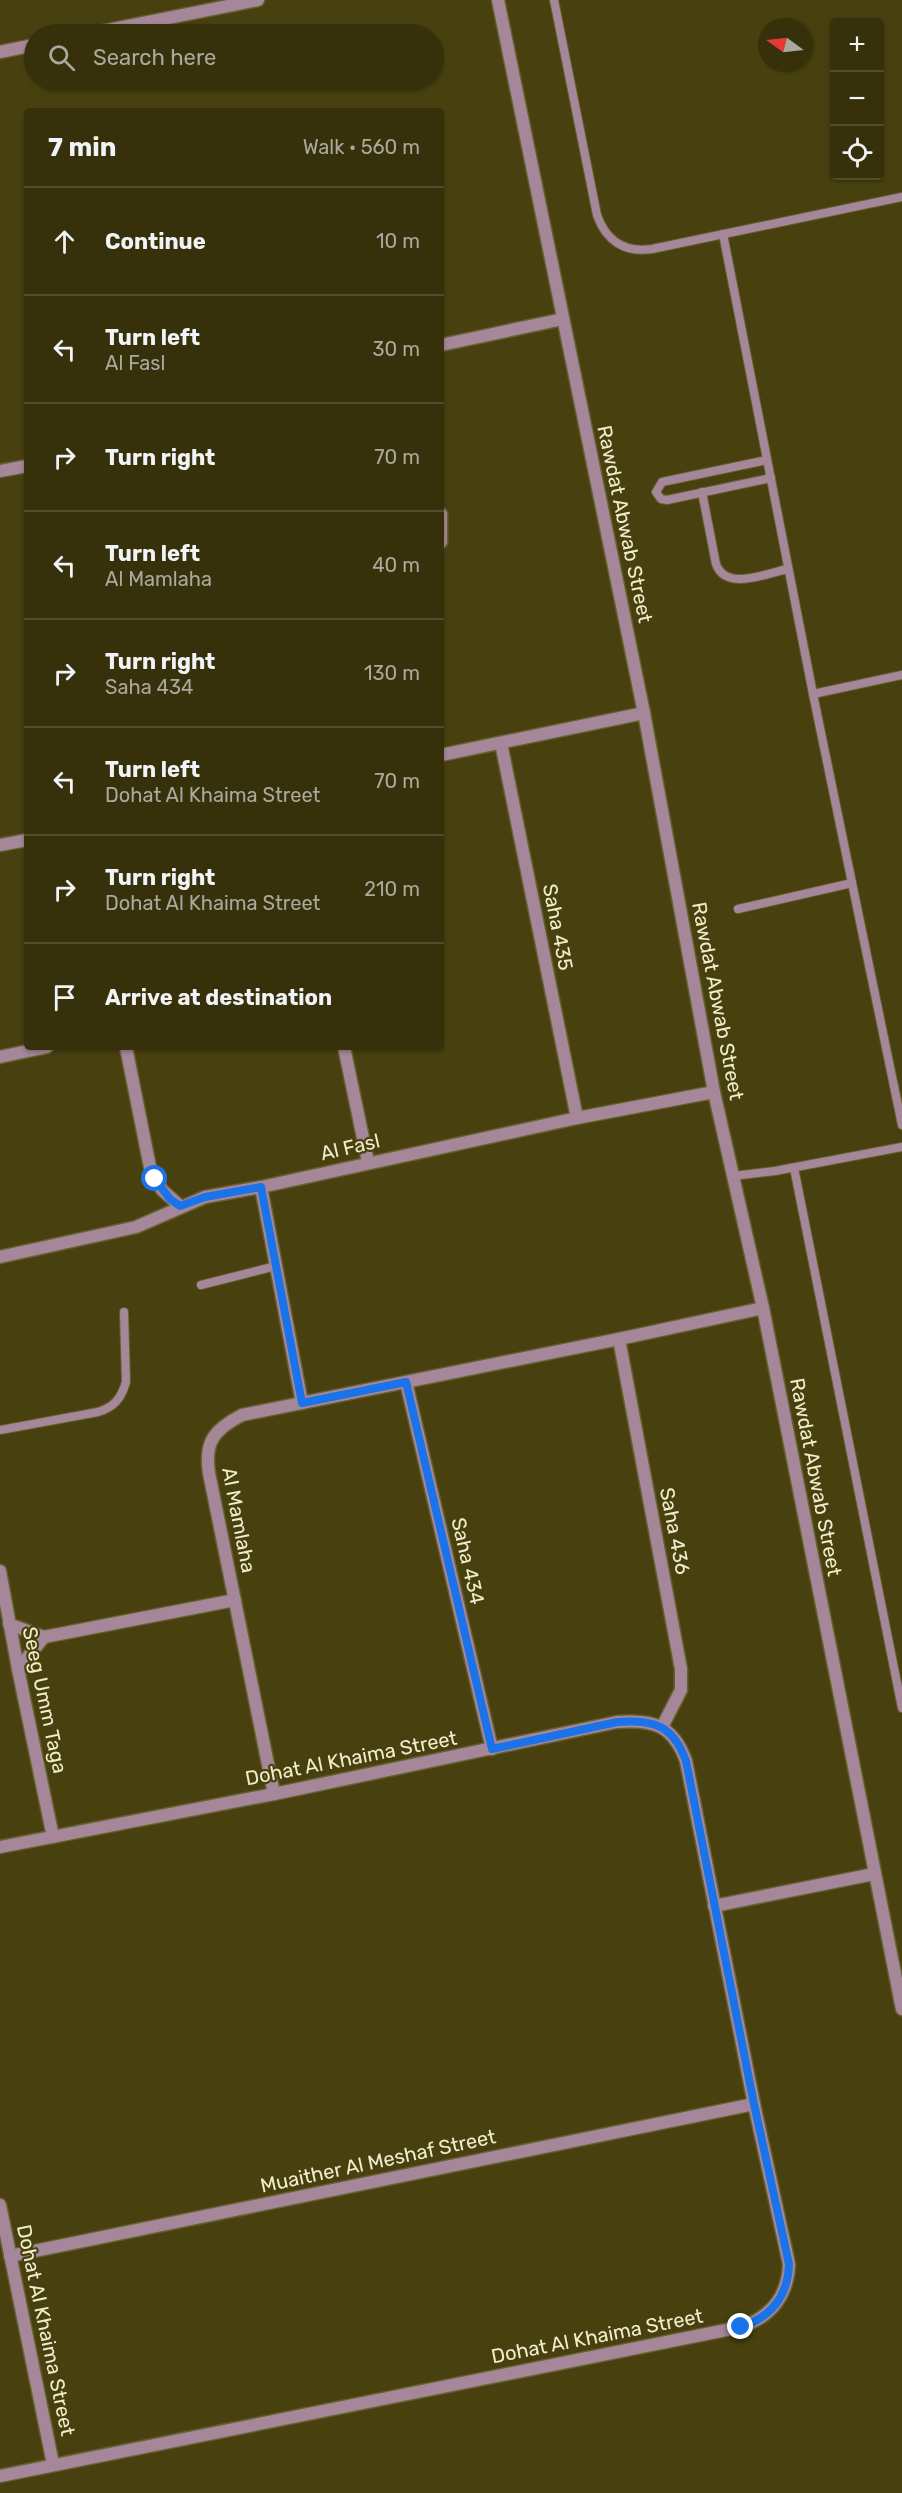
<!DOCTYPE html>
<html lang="en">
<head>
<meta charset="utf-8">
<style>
  :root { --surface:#36310b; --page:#3d3914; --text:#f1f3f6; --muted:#aaa99d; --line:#504c2c }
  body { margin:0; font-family:Rubik,sans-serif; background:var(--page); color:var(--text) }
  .controls { position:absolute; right:18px; top:18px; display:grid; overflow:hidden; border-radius:6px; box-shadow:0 2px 4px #0004 }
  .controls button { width:54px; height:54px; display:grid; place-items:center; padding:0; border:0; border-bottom:2px solid var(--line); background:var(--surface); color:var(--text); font:30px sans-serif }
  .compass { position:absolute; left:758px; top:18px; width:54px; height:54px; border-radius:50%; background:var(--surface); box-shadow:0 2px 4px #0004; rotate:285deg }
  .stop { position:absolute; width:18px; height:18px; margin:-14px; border:4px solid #1a73e8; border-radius:50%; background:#fff }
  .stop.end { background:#1a73e8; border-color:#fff; box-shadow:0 2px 6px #0008 }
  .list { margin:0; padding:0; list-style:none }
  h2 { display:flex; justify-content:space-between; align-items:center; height:78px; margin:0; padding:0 24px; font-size:26px }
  h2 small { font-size:20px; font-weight:400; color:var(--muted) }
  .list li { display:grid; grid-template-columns:39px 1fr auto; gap:18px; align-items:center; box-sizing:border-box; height:108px; padding:0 24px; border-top:2px solid var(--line) }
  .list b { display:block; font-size:22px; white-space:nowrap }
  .list p { margin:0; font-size:20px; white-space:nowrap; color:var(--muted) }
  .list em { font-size:20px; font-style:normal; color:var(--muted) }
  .icon { flex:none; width:33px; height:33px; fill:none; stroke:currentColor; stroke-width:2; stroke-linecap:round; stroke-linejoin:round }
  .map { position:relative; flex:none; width:902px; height:2493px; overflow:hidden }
  .search { position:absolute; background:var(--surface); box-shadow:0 2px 4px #0004; left:24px; top:24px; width:420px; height:66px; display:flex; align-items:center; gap:15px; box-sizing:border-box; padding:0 21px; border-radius:33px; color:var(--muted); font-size:22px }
  .panel { position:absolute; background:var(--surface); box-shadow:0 2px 4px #0004; left:24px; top:108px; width:420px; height:942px; border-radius:6px }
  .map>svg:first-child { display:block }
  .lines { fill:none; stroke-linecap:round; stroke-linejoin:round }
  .service-casing { stroke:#666031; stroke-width:10 }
  .minor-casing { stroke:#666031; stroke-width:15 }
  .tertiary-casing { stroke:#666031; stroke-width:15 }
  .service { stroke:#a6879a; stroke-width:8 }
  .minor { stroke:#a6879a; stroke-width:12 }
  .tertiary { stroke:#a6879a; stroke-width:12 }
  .route { stroke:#1a73e8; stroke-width:8 }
  .labels { text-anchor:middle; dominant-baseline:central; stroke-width:4.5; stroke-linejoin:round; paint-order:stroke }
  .street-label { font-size:20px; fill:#f0edcc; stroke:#48410f }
</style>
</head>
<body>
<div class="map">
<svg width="902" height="2493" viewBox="0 0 902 2493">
  <rect width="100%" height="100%" fill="#48410f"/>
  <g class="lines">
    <defs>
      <g id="service">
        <path d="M554 0 597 215C606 241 625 253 652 249L902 197"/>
        <path d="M723 234 813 694 902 1125"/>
        <path d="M767 460 662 482 656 492 661 499 667 500 771 478"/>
        <path d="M702 492 716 564C726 592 767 573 788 569"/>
        <path d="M813 694 902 675"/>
        <path d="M738 909 852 883"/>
        <path d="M794 1168 902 1708"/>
        <path d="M733 1176 775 1171 902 1147"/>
        <path d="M201 1285 276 1266"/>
        <path d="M0 1430 98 1412C114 1407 121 1399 126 1382L124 1312"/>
      </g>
      <g id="minor">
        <path d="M88 34 258 0"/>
        <path d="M0 52 34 45"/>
        <path d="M441 345 563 319"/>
        <path d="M0 471 27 466"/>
        <path d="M441 514V542"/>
        <path d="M501 743 577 1118"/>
        <path d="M441 755 644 713"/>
        <path d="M0 845 27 840"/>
        <path d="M126 1047 150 1167 162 1190 180 1206"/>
        <path d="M344 1047 368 1162"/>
        <path d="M0 1057 47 1047"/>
        <path d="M261 1187 302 1403"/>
        <path d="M0 1257 136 1227 205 1197 261 1187 577 1118 714 1092"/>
        <path d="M619 1339 681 1669V1690L662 1727"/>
        <path d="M406 1382 492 1749"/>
        <path d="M0 1571 18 1669 53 1837"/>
        <path d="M9 1624 44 1637 235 1600"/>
        <path d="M18 1669 44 1637"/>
        <path d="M274 1794 209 1473C204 1441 215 1429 242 1415L619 1339 763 1308"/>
        <path d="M0 1847 274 1794 617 1722C653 1719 673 1725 686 1761L754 2104 789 2264C788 2295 771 2317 741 2327L0 2476"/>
        <path d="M714 1906 874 1874"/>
        <path d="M0 2205 53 2464"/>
        <path d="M10 2256 754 2104"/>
      </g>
      <path id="tertiary" d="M498 0 644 713 714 1092 763 1308 902 2009"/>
    </defs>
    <!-- service casing -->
    <use href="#service" class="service-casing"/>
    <!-- minor casing -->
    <use href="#minor" class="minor-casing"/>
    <!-- tertiary casing -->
    <use href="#tertiary" class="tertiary-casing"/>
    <!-- service -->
    <use href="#service" class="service"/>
    <!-- minor -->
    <use href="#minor" class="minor"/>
    <!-- tertiary -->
    <use href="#tertiary" class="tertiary"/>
  </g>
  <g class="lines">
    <!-- route -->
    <path class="route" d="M155 1179 170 1199 180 1206 205 1197 261 1187 302 1403 406 1382 492 1749 617 1722C653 1719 673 1725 686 1761L754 2104 789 2264C788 2296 771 2317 741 2327"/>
  </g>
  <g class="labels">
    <!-- street labels -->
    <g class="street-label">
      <text transform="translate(625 524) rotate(78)">Rawdat Abwab Street</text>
      <text transform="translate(558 927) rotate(79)">Saha 435</text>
      <text transform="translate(718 1001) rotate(79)">Rawdat Abwab Street</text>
      <text transform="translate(350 1147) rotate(-13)">Al Fasl</text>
      <text transform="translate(816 1477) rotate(79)">Rawdat Abwab Street</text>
      <text transform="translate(239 1520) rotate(79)">Al Mamlaha</text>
      <text transform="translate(675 1531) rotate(79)">Saha 436</text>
      <text transform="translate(468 1561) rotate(77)">Saha 434</text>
      <text transform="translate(45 1700) rotate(78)">Seeg Umm Taga</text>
      <text transform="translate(351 1758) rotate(-11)">Dohat Al Khaima Street</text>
      <text transform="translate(378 2161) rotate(-12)">Muaither Al Meshaf Street</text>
      <text transform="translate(46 2330) rotate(78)">Dohat Al Khaima Street</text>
      <text transform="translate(597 2336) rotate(-11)">Dohat Al Khaima Street</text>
    </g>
  </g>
</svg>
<div class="controls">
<button>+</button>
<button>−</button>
<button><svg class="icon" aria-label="locate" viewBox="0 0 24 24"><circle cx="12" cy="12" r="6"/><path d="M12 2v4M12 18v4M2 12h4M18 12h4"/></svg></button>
</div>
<svg class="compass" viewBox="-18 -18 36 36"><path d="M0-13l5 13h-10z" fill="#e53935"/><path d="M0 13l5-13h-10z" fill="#aaa99d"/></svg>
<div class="stop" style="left:155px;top:1179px"></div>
<div class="stop end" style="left:741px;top:2327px"></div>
<div class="search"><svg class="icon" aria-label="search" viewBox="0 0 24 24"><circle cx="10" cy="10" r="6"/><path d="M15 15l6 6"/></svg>Search here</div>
<section class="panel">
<h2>7 min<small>Walk · 560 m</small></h2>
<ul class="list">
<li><svg class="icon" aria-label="ahead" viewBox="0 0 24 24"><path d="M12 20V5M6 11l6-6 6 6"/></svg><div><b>Continue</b></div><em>10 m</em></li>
<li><svg class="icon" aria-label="left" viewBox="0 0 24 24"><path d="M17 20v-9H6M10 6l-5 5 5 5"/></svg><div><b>Turn left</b><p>Al Fasl</p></div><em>30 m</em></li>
<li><svg class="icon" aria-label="right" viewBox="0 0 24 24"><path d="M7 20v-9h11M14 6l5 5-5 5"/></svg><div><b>Turn right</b></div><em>70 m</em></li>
<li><svg class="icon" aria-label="left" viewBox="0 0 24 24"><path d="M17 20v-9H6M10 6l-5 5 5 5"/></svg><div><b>Turn left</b><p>Al Mamlaha</p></div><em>40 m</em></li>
<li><svg class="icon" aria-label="right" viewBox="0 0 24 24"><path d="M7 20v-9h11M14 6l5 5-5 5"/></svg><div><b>Turn right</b><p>Saha 434</p></div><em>130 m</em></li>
<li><svg class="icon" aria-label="left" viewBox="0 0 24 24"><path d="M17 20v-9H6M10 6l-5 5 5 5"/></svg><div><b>Turn left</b><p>Dohat Al Khaima Street</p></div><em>70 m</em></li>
<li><svg class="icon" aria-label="right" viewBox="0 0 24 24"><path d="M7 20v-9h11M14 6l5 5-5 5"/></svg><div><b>Turn right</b><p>Dohat Al Khaima Street</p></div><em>210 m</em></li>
<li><svg class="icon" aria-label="arrive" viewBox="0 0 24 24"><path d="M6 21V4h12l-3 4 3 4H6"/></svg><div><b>Arrive at destination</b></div></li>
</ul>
</section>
</div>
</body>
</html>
